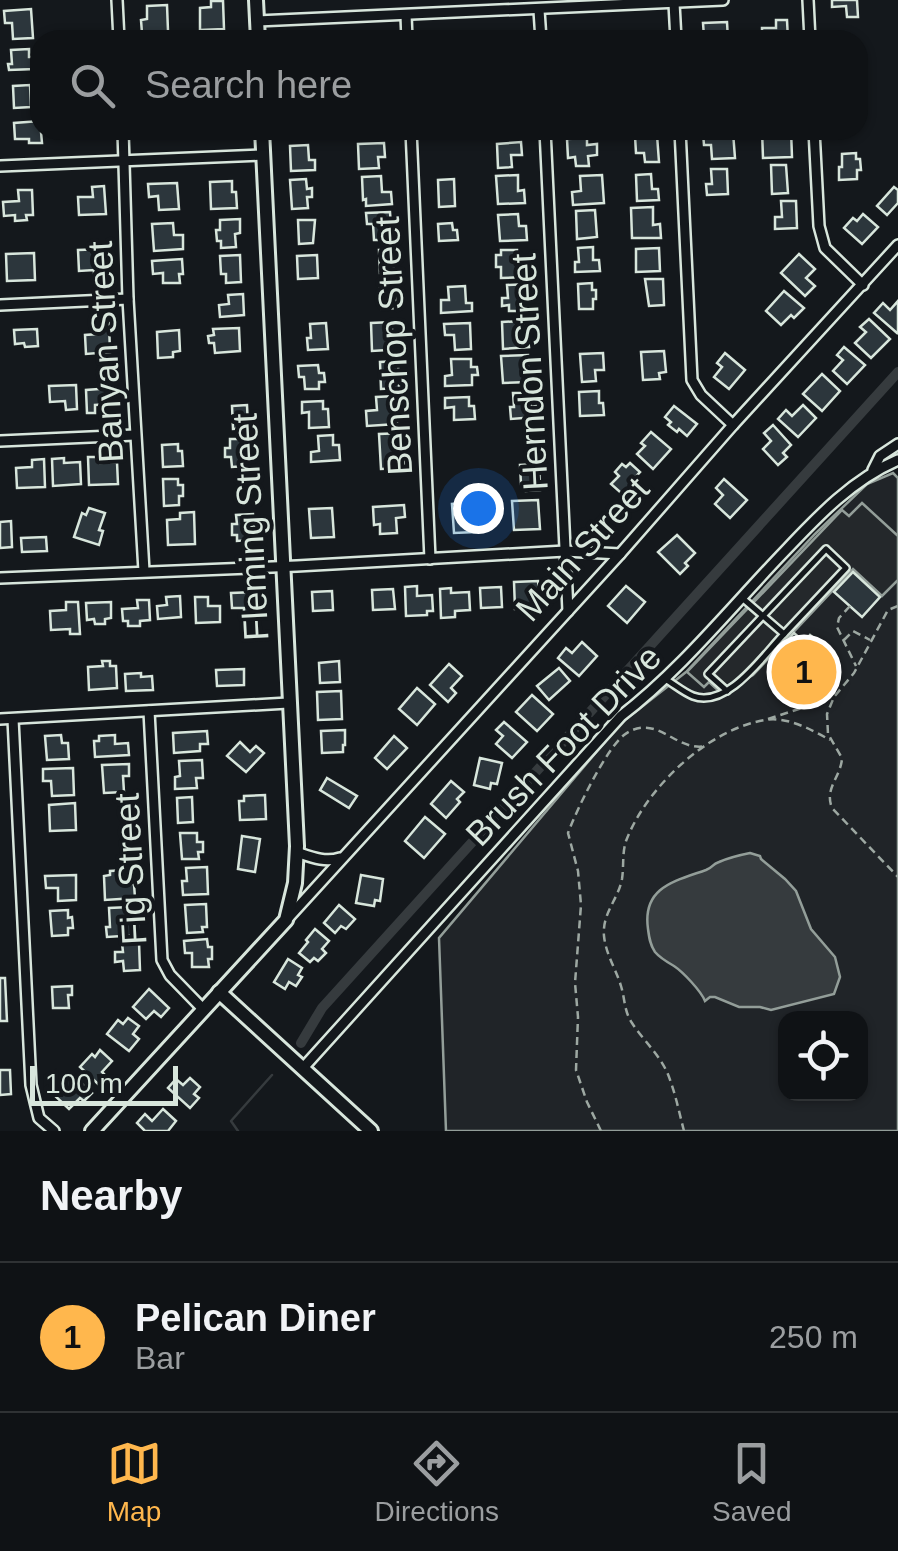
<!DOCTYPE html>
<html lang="en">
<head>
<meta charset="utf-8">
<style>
  :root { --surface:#0f1215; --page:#181b1e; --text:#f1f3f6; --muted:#9b9ea0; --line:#2f3234; --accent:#ffb74d }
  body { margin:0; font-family:Helvetica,sans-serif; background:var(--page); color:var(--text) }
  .controls { position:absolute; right:30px; bottom:30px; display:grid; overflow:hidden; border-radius:20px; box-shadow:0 2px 8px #0004 }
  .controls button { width:90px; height:90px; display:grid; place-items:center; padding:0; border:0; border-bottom:2px solid var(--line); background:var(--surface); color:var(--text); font:50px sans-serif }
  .scale { position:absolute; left:30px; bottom:25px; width:148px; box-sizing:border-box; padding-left:10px; border:5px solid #d8e6dc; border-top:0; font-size:28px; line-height:35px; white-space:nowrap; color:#d8e6dc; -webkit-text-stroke:8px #14181c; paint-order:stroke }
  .you { position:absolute; left:478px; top:508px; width:35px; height:35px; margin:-25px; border:8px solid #fff; border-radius:50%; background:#1a73e8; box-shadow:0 0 0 15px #1a73e833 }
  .badge { display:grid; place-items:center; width:65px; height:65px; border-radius:50%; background:var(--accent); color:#111; font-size:32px; font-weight:700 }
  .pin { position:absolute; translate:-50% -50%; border:5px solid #fff; box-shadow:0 2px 10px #0006 }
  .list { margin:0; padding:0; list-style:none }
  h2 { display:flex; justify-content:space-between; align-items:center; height:130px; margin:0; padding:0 40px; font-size:42px }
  h2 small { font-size:32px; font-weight:400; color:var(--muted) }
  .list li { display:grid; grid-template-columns:65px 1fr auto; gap:30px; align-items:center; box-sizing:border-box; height:150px; padding:0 40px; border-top:2px solid var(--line) }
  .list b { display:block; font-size:38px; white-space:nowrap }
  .list p { margin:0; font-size:32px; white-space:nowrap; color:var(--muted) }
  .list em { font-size:32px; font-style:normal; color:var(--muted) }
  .icon { flex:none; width:55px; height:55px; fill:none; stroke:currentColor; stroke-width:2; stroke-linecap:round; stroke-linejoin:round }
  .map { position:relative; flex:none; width:898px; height:1131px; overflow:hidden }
  .search { position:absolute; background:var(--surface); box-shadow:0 2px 8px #0004; left:30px; right:30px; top:30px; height:110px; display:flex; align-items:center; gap:25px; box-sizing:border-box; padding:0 35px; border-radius:30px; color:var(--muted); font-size:38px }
  .sheet { height:280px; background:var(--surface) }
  nav { display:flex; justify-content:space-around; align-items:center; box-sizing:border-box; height:140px; border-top:2px solid var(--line); background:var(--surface); font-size:28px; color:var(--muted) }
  nav a { display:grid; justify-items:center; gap:5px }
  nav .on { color:var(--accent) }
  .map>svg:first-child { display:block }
  .green { fill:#202428; stroke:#939e99; stroke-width:2.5; fill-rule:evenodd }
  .parking { fill:#24282b; stroke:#939e99; stroke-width:2.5 }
  .water { fill:#363b3e; stroke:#939e99; stroke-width:2.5 }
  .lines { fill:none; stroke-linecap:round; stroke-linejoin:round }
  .stream { stroke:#363b3e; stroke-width:2.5 }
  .canal { stroke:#363b3e; stroke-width:10 }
  .building { fill:#2c363c; stroke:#d8e6dc; stroke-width:2.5 }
  .lane-casing { stroke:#d8e6dc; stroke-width:10 }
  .street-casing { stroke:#d8e6dc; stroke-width:14 }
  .secondary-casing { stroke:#d8e6dc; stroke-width:18 }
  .path { stroke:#9da8a2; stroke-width:2.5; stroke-dasharray:8 5; stroke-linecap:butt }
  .lane { stroke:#14181c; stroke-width:5 }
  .street { stroke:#14181c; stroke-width:9 }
  .secondary { stroke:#14181c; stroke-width:12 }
  .labels { text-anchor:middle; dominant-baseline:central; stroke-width:8; stroke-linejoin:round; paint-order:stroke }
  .street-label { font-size:35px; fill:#d8e6dc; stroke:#14181c }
</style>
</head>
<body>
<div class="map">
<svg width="898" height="1131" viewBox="0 0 898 1131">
  <rect width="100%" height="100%" fill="#14181c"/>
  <!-- green -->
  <path class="green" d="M893 473 898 478V1131H446L439 938 620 724 686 672 815 534 867 484ZM786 1018H860V1094H786Z"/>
  <!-- parking -->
  <path class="parking" d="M862 503 898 536V580L882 596 853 569 753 675 721 693 709 682 704 687 687 672 842 510 849 516Z"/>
  <!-- water -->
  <path class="water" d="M750 853 760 856 761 859 785 879 796 891 811 929 835 957 840 977 834 994 771 1010 760 1007H739L715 997H710L705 1001C701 991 683 972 674 966 667 962 660 958 655 952 650 945 649 937 648 929 642 887 675 881 706 870 715 866 711 865 719 862 728 858 740 855 750 853Z"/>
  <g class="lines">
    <!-- stream -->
    <path class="stream" d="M238 1131 231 1121 272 1075"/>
    <!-- canal -->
    <path class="canal" d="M301 1043 322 1008 898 372"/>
  </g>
  <!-- building -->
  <g class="building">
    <path d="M832 0H857L858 17H847L846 6 832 7Z"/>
    <path d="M211 1H223L224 29 200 30V8L211 7Z"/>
    <path d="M167 5 168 31 142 33 141 20 147 19V6Z"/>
    <path d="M31 9 33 38 13 39 12 23H5L4 11Z"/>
    <path d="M776 20H787L788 40H762V28H776Z"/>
    <path d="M727 22 728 40H698V37H704L703 23Z"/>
    <path d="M29 49V57H34L35 69 9 70 8 64H12L11 50Z"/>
    <path d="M30 85 31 107 14 108 13 86Z"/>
    <path d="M40 121 42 143H29V139H15L14 123Z"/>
    <path d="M762 130H791L792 157 763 158Z"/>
    <path d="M733 132 735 158 712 159 711 145H704L703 133Z"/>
    <path d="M657 135 659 162H645L644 153H636L635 136Z"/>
    <path d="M587 138V145L597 144V155L588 156 589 166H576L575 157 568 158 567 139Z"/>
    <path d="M521 142 522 155H511L512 167 498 168 497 144Z"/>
    <path d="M384 143 385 157H378L379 168 359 169 358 144Z"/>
    <path d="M308 145 309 160H315V170L291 171 290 146Z"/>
    <path d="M856 153V159H860L861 170H857V179L839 180V167H842V154Z"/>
    <path d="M771 165H786L788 193 772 194Z"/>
    <path d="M711 169H727L728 194 707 195 706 184H712Z"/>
    <path d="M651 174 652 189H658L659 200 637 201 636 175Z"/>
    <path d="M518 175V191L524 190 525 203 498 204 496 176Z"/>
    <path d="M602 175 604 203 573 205 572 192 581 191 580 176Z"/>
    <path d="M381 176 382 192H391L392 204 366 206V199L363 200 362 177Z"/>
    <path d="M306 179 307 189 312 188V197H307L308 208 292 209 290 180Z"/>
    <path d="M454 179 455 206 439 207 438 180Z"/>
    <path d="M232 181V192H236L237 208 211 209 210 182Z"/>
    <path d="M177 183 179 209 159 210 158 196 149 197 148 184Z"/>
    <path d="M104 186 106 214 79 215 78 197H93L92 187Z"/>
    <path d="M894 187 898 190V203L887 215 877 206Z"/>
    <path d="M18 190H32L33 215H26L27 220 15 221V215L4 216 3 202 19 201Z"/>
    <path d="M781 201H796L797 228 775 229V217H782Z"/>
    <path d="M653 207V225L660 224 661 238H632L631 208Z"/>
    <path d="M595 210 597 237 577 239 576 211Z"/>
    <path d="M390 212 392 240H374L373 224H367L366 213Z"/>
    <path d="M518 214 519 226H526L527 240 500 241 498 215Z"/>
    <path d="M863 214 878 227 862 244 844 228 853 218 857 221Z"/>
    <path d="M240 219V233L235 234 236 247 221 248V241H217L216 230H220V220Z"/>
    <path d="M298 220H315L313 243 299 244Z"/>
    <path d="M173 223 174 235H183V249L154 251 152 224Z"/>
    <path d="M452 223 453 230H457L458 240 439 241 438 224Z"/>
    <path d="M593 247V260H599L600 271 575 272V262H579L578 248Z"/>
    <path d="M659 248 660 271 636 272V249Z"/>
    <path d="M106 249 108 276 94 277V270L79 271 78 250Z"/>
    <path d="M379 250H393L394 272 380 273Z"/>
    <path d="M501 250H517V265H527V277L501 278V267H496V255H501Z"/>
    <path d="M34 253 35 280 7 281 6 254Z"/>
    <path d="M799 254 815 269 806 278 815 286 805 296 781 273Z"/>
    <path d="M240 255 241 282 226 283V274H221L220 256Z"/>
    <path d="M317 255 318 278 298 279 297 256Z"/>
    <path d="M182 259 183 274H179L180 283H163V273L153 274 152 261Z"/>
    <path d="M645 279H663L664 305 649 306Z"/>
    <path d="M592 283V290H596V299H593V309H579L578 284Z"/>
    <path d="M530 284V295H523L524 311H509V305L502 306V298H508L507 285Z"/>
    <path d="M394 286 396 308 382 309 380 287Z"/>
    <path d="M465 286 466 303H472V311L441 313V300H449L448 287Z"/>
    <path d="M784 291 804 308 794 318 791 315 781 325 766 311Z"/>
    <path d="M243 294 244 315 220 317 219 305 229 304 228 295Z"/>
    <path d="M898 301V331L897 333 874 313 883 303 890 310Z"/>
    <path d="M869 319 890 339 871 358 855 343 866 332 860 327Z"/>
    <path d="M523 321 524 336H528L529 347 503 349 502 322Z"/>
    <path d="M392 322V336L386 337 387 350 372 351 371 323Z"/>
    <path d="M109 323 110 352 86 354 85 335 98 334 97 324Z"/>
    <path d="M326 323 328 349 308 350 307 338H311L310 324Z"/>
    <path d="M470 323 471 349 455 350 454 335H445L444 324Z"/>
    <path d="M239 328 240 351 215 353 214 343H209L208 336 214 335 213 329Z"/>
    <path d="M37 329 38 346 25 347 24 343 15 344 14 330Z"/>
    <path d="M179 330 180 351 173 352V357L158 358 157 332Z"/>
    <path d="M844 347 865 365 847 384 833 371 843 360 837 355Z"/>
    <path d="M664 351 666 372 659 373 660 379 643 380 641 352Z"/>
    <path d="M603 353 604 370H595L596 381 582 382 580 354Z"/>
    <path d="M725 353 745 370 729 389 714 377 722 367 717 363Z"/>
    <path d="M528 355V382L503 383 501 356Z"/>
    <path d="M451 359H471V367H477L478 375H472V385L445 386V376L452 375Z"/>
    <path d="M398 361 399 388 381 389 380 362Z"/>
    <path d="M318 365 319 373H324L325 382H319V389H305L304 377H299L298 366Z"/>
    <path d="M822 374 840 391 822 411 803 394Z"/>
    <path d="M76 385 77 409 66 410 65 401 50 402 49 386Z"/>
    <path d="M112 388 113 404 95 405V413H87L86 390Z"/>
    <path d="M599 391V403H603L604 415 580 416 579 392Z"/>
    <path d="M513 393H530L531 407 536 406V417L511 419 510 407H514Z"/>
    <path d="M396 396 397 424 367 426 366 411 377 410 376 397Z"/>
    <path d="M469 397V406H474L475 419 454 420V407L445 408V398Z"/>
    <path d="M323 401V409H328L329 427 309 428V412L302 413V402Z"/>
    <path d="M247 405 248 428 233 429 232 406Z"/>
    <path d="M803 405 816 418 798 437 778 419 786 410 792 416Z"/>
    <path d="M674 406 697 424 687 436 679 429 677 432 668 425 671 422 665 417Z"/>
    <path d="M773 425 791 445 783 453 787 457 778 465 763 449 771 441 764 433Z"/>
    <path d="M651 432 671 449 653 469 637 454 645 446 641 443Z"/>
    <path d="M403 433V446H398L399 457 404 456V468L381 469 379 434Z"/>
    <path d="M333 435V445H339L340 460 311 462V452L319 451 318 436Z"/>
    <path d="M230 439H245L246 466 232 467 231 457H225V448H230Z"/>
    <path d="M178 444V451H182L183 466 163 467 162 445Z"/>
    <path d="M88 457H99L100 463 117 462 118 484 89 485Z"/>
    <path d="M64 458V463L80 462 81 484 53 486 52 459Z"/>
    <path d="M44 459 45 487 17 488 16 468 32 467V460Z"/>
    <path d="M630 463 640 472 630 483 638 490 629 500 611 484 619 476 615 472 622 464 626 467Z"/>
    <path d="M539 464 540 490 526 491V484H521L520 465Z"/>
    <path d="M163 479H178V485H183V496H179V505L164 506Z"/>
    <path d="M724 479 747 500 730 518 715 504 723 495 716 488Z"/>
    <path d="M538 500 540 529 514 530 512 501Z"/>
    <path d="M479 502 480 522H475V532L454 533 452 504Z"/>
    <path d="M404 505 405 517 396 518 397 533 380 534V524L374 525 373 507Z"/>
    <path d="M89 508 105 513 99 530 103 531 99 545 74 537 82 513 86 515Z"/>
    <path d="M332 508 334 537 311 538 309 509Z"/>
    <path d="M194 512 195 544 168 545 167 520 180 519V513Z"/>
    <path d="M253 514 254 527H249L250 540 237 541V535H232V524H237L236 515Z"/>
    <path d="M11 521 12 547 0 548V522Z"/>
    <path d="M677 535 695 553 685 563 688 566 680 574 658 552Z"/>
    <path d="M46 537 47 551 22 552 21 538Z"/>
    <path d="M853 572 880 597 862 617 834 592Z"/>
    <path d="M538 581 539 592 534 593 535 600H531L532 608 515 609 514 582Z"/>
    <path d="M417 586V596L432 595 433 611H427V615L406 616 405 587Z"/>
    <path d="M626 586 645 602 627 623 608 606Z"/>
    <path d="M501 587 502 607 481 608 480 588Z"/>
    <path d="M451 588V593L469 592 470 610 455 611V617L441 618 440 589Z"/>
    <path d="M393 589 395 609 373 610 372 590Z"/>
    <path d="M332 591 333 610 313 611 312 592Z"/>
    <path d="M258 592 259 613H244V608H232L231 593Z"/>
    <path d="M180 596 181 617 158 619 157 606 167 605 166 597Z"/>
    <path d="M195 597H208V606H220V622L196 623Z"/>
    <path d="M137 600H149L150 620 140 621V626H128V621H123L122 609 138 608Z"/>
    <path d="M66 602H78L80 634H70V629L51 630 50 611 66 610Z"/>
    <path d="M111 602V618L105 619V624H95L94 619 87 620 86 603Z"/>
    <path d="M794 633 804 642 810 635 832 653 822 664 828 669 811 689 782 665 795 650 786 642Z"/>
    <path d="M582 642 597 656 579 676 558 658 566 648 572 653Z"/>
    <path d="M102 661H110V666H116L117 688 89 690 88 667 103 666Z"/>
    <path d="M339 661 340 682 320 683 319 663Z"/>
    <path d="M449 664 462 676 451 688 456 693 448 702 430 685Z"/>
    <path d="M559 668 570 681 549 700 537 686Z"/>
    <path d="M244 669V685L217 686 216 670Z"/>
    <path d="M141 673V677L152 676 153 690 126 691 125 674Z"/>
    <path d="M417 688 435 704 417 725 399 709Z"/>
    <path d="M341 691 342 719 318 720 317 692Z"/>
    <path d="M532 695 553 714 537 731 516 712Z"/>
    <path d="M504 722 527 742 512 758 496 744 503 736 496 730Z"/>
    <path d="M345 730V745H343V752L322 753 321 731Z"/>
    <path d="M207 731 208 744H200V751L174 753 173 733Z"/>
    <path d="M61 735 62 743H68L69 759 47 760 45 736Z"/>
    <path d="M115 735V744L128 743 129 755 95 757 94 741H99V736Z"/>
    <path d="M394 736 407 748 387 769 375 758Z"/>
    <path d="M240 742 250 752 256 746 264 753 246 772 227 756Z"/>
    <path d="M480 758 502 763 497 784 491 783 490 789 474 785Z"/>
    <path d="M202 760 203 778H196L197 788 175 789V777L180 776 179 761Z"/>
    <path d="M129 764V776H123L124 792 104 793 102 765Z"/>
    <path d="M73 768 74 795 52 796 51 781H43V769Z"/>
    <path d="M327 778 357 796 349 808 320 790Z"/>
    <path d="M451 781 464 792 457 799 460 802 446 818 431 804Z"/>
    <path d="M265 795 266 819 240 820 239 801H244V796Z"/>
    <path d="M192 797 193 822 178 823 177 798Z"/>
    <path d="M75 803 76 830 50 831 49 805Z"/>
    <path d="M425 817 445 834 424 858 405 841Z"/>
    <path d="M180 833H197V842H203V852H198L199 859H182Z"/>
    <path d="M242 836 260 839 255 872 238 869Z"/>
    <path d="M207 867 208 894 183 895 182 881H187L186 868Z"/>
    <path d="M128 870 129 884H134L135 898 105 900 104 876 110 875V871Z"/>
    <path d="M76 875V900L58 901V888H46L45 876Z"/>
    <path d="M361 875 383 879 380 901 375 900 374 906 356 903Z"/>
    <path d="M206 904 207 927H202L203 932 187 933 185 905Z"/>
    <path d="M339 905 355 919 346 929 341 926 335 933 324 923Z"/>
    <path d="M130 907 131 923H138V935L107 937 106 927H110L109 908Z"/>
    <path d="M68 910V918L72 917 73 928H68V935L52 936 50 911Z"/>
    <path d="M315 929 329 941 322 949 326 953 318 961 314 958 310 962 299 953 308 942 306 940Z"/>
    <path d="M207 939 208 947H212V959H208L209 967H192V953H185L184 941Z"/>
    <path d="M139 942 140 970 124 971 123 961 115 962V952H123L122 943Z"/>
    <path d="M288 959 302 968 298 975 302 977 296 986 289 982 285 989 274 982Z"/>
    <path d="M0 978H5L7 1021H0Z"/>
    <path d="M72 986V995H68L69 1008H53L52 987Z"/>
    <path d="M149 989 169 1008 161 1017 154 1011 146 1019 133 1007Z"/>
    <path d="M128 1018 139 1026 133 1034 139 1039 129 1051 107 1034 118 1020 123 1024Z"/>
    <path d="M100 1050 112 1061 102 1072 105 1075 98 1084 80 1067 92 1054 95 1057Z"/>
    <path d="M0 1070H10L11 1094 0 1095Z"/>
    <path d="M72 1074 92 1093 84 1101 80 1098 69 1109 53 1094Z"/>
    <path d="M190 1078 200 1087 194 1094 199 1098 190 1108 168 1088 176 1079 183 1085Z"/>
    <path d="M163 1109 176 1121 168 1131H145L137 1123 145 1114 152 1121Z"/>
  </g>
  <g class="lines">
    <defs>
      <g id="lane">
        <path d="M665 679C674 684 683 692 693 696 727 709 763 656 784 634L741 597"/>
        <path d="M727 691 708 674 826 549 846 568 784 634"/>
      </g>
      <g id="street">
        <path d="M117 0 119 40"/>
        <path d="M808 0 810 40"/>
        <path d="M674 3 676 40"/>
        <path d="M539 10 541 40"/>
        <path d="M406 15 407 40"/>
        <path d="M257 21 723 0"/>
        <path d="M123 130 128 299 144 571"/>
        <path d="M411 130 430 559"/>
        <path d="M545 130 568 611"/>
        <path d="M680 130 692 380 701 395 733 425"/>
        <path d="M814 130 819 226 825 248 863 285"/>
        <path d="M0 166 263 155"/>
        <path d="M0 305 128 299"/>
        <path d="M0 441 135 435"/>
        <path d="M873 470 880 456 898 444"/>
        <path d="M0 578 297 566 565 551 620 554"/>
        <path d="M149 711 162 960 170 975 203 1009"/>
        <path d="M0 719 288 703"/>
        <path d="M13 719 31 1085 39 1118 54 1131"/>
        <path d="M296 852C311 857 325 863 340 858"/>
        <path d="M289 917 620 554 733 425 898 245"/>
        <path d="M303 1068 621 716C682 669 732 606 785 551 818 516 853 479 898 460"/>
      </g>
      <g id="secondary">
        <path d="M256 0 258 40"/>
        <path d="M219 992 371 1131"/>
        <path d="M92 1131 286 920 295 883 297 846 262 130"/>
      </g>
    </defs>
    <!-- lane casing -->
    <use href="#lane" class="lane-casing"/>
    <!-- street casing -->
    <use href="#street" class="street-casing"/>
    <!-- secondary casing -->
    <use href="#secondary" class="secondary-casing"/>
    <!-- path -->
    <g class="path">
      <path d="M850 606 839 618 837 627 856 666"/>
      <path d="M898 606 888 610 854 673 834 697 827 714 828 734 842 758C841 777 824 788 832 808L898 877"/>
      <path d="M844 640 853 631 870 640"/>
      <path d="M768 719 814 704 835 692"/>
      <path d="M601 1131 587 1102 576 1070 578 1017 575 983 581 905 578 871 568 833C576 811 606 749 624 735 633 728 643 726 654 729 672 735 686 750 706 746"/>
      <path d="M684 1131C679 1112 675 1091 667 1072 658 1053 643 1040 632 1023 624 1011 625 999 621 986 616 969 606 955 604 936 602 913 618 900 622 879 624 866 622 853 626 841 646 788 708 729 765 720 787 716 812 730 830 740"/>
    </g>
    <!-- lane -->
    <use href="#lane" class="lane"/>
    <!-- street -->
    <use href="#street" class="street"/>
    <!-- secondary -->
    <use href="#secondary" class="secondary"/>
  </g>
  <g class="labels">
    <!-- street labels -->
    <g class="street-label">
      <text transform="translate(393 346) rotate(-93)">Benschop Street</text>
      <text transform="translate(105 352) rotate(-93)">Banyan Street</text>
      <text transform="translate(529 372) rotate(-93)">Herndon Street</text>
      <text transform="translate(250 527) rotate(-93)">Fleming Street</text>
      <text transform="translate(582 549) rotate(-48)">Main Street</text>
      <text transform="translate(563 745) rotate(-46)">Brush Foot Drive</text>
      <text transform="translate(130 869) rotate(-93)">Fig Street</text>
    </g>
  </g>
</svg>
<div class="controls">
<button><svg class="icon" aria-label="locate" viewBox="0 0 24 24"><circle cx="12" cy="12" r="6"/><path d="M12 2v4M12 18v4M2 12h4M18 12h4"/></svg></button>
</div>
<div class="scale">100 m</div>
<div class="you"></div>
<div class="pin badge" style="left:804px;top:672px">1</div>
<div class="search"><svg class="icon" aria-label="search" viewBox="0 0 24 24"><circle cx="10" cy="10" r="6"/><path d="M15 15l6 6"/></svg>Search here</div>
</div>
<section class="sheet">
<h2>Nearby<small></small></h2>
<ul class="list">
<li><span class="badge">1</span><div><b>Pelican Diner</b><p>Bar</p></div><em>250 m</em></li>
</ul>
</section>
<nav>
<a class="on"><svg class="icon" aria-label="map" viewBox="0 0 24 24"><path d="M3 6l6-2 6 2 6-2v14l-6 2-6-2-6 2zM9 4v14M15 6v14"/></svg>Map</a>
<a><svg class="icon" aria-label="directions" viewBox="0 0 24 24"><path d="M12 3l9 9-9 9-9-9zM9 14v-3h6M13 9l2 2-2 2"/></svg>Directions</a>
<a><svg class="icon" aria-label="saved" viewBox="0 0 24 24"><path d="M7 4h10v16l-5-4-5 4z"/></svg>Saved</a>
</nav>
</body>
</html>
